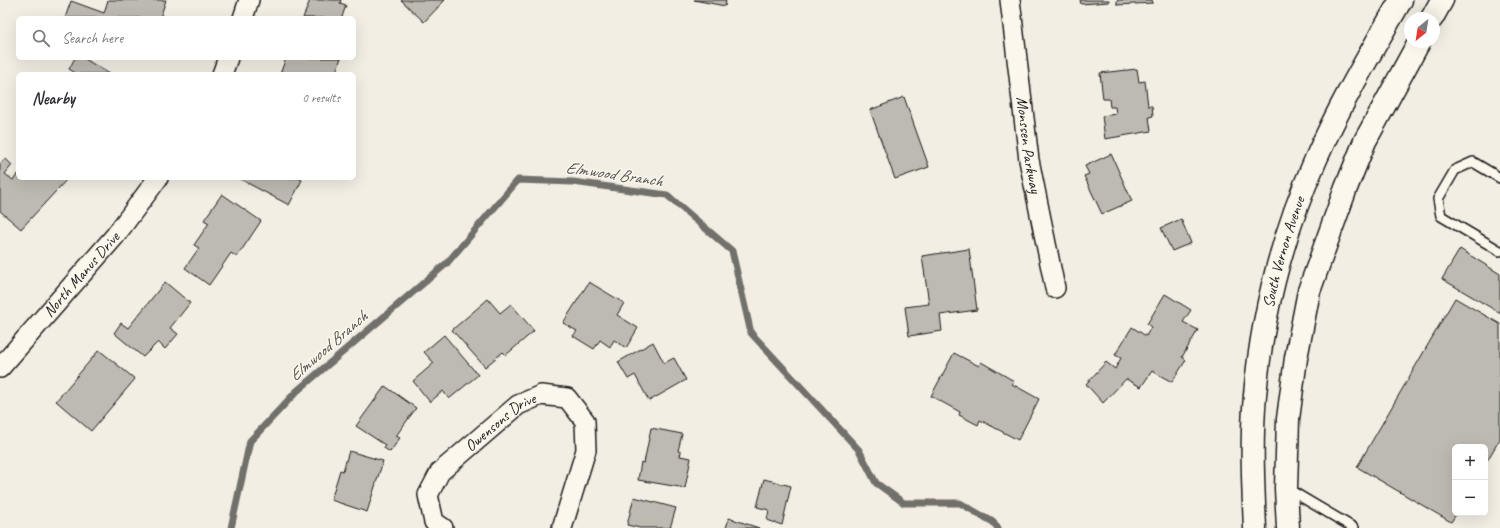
<!DOCTYPE html>
<html lang="en">
<head>
<meta charset="utf-8">
<style>
  :root { --surface:#fff; --page:#f2f2f3; --text:#2b2b33; --muted:#7c7c81; --line:#e1e1e2 }
  body { margin:0; font-family:Caveat,sans-serif; background:var(--page); color:var(--text) }
  .controls { position:absolute; right:12px; bottom:12px; display:grid; overflow:hidden; border-radius:6px; box-shadow:0 4px 16px #0002 }
  .controls button { width:36px; height:36px; display:grid; place-items:center; padding:0; border:0; border-bottom:1px solid var(--line); background:var(--surface); color:var(--text); font:20px sans-serif }
  .compass { position:absolute; left:1404px; top:12px; width:36px; height:36px; border-radius:50%; background:var(--surface); box-shadow:0 4px 16px #0002; rotate:210deg }
  .list { margin:0; padding:0; list-style:none }
  h2 { display:flex; justify-content:space-between; align-items:center; height:52px; margin:0; padding:0 16px; font-size:17px }
  h2 small { font-size:13px; font-weight:400; color:var(--muted) }
  .icon { flex:none; width:22px; height:22px; fill:none; stroke:currentColor; stroke-width:2; stroke-linecap:round; stroke-linejoin:round }
  .map { position:relative; flex:none; width:1500px; height:528px; overflow:hidden }
  .search { position:absolute; background:var(--surface); box-shadow:0 4px 16px #0002; left:16px; top:16px; width:340px; height:44px; display:flex; align-items:center; gap:10px; box-sizing:border-box; padding:0 14px; border-radius:6px; color:var(--muted); font-size:15px }
  .panel { position:absolute; background:var(--surface); box-shadow:0 4px 16px #0002; left:16px; top:72px; width:340px; height:108px; border-radius:6px }
  .map>svg:first-child { display:block }
  .lines { fill:none; stroke-linecap:round; stroke-linejoin:round }
  .stream { stroke:#716f6b; stroke-width:7 }
  .building { fill:#bdbab1; stroke:#1c1c1c }
  .service-casing { stroke:#1c1c1c; stroke-width:12 }
  .minor-casing { stroke:#1c1c1c; stroke-width:22 }
  .secondary-casing { stroke:#1c1c1c; stroke-width:25 }
  .service { stroke:#fbf7ec; stroke-width:9 }
  .minor { stroke:#fbf7ec; stroke-width:19 }
  .secondary { stroke:#fbf7ec; stroke-width:22 }
  .labels { text-anchor:middle; dominant-baseline:central; stroke-width:3; stroke-linejoin:round; paint-order:stroke }
  .street-label { font-size:16px; fill:#1c1c1c; stroke:#fbf7ec }
  .water-label { font-size:17px; font-style:italic; fill:#545351; stroke:#fbf7ec }
</style>
</head>
<body>
<div class="map">
<svg width="1500" height="528" viewBox="0 0 1500 528">
  <rect width="100%" height="100%" fill="#f2eee4"/>
  <filter id="ink" filterUnits="userSpaceOnUse"><feTurbulence type="fractalNoise" baseFrequency=".025" numOctaves="2"/><feDisplacementMap in="SourceGraphic" scale="8" xChannelSelector="R" yChannelSelector="G"/><feConvolveMatrix kernelMatrix="1 2 1 2 8 2 1 2 1" color-interpolation-filters="sRGB"/></filter>
  <g filter="url(#ink)">
    <g class="lines">
      <!-- stream -->
      <path class="stream" d="M231 528 250 441 297 391 447 263 518 180 573 182 667 195 732 251 751 333 859 450 876 483 904 503H960L993 522 998 528"/>
    </g>
    <!-- building -->
    <g class="building">
      <path d="M108 0H166L160 18H65L71 1 104 13Z"/>
      <path d="M310 0H341L340 3 346 5 342 17 343 18H303Z"/>
      <path d="M401 0H445L424 22Z"/>
      <path d="M694 0H726L725 6Z"/>
      <path d="M1080 0H1109V2L1081 4Z"/>
      <path d="M1117 0H1152L1153 3 1117 5Z"/>
      <path d="M75 58H83L110 74H77L69 69Z"/>
      <path d="M286 58H341L335 74H280Z"/>
      <path d="M1137 69 1139 82 1145 81 1148 106H1152L1153 116 1149 117 1151 131 1105 139 1102 116 1116 114 1115 107H1110L1109 99H1103L1100 73Z"/>
      <path d="M904 97 929 167 895 179 870 110Z"/>
      <path d="M1111 154 1132 201 1102 214 1084 176 1089 174 1085 166Z"/>
      <path d="M5 158 12 165 5 174 13 180 18 174V178H68L21 229 0 211V164Z"/>
      <path d="M238 178H298L302 180 289 205Z"/>
      <path d="M222 194 261 221 237 257 231 253 209 285 185 268 199 248 194 245 209 223 204 220Z"/>
      <path d="M1181 219 1191 243 1172 251 1161 228Z"/>
      <path d="M969 249 977 310 940 315 942 331 909 336 905 307 929 304 922 256Z"/>
      <path d="M1460 249 1500 274V313L1442 279Z"/>
      <path d="M165 282 190 303 170 328 178 334 165 349 158 342 143 357 114 333 121 323 128 328Z"/>
      <path d="M589 282 624 303 617 315 638 328 626 348 614 340 610 347 600 340 594 349 573 336 577 331 563 323Z"/>
      <path d="M1165 294 1191 310 1183 322 1198 330 1182 357 1186 360 1172 382 1152 371 1141 387 1126 379 1103 403 1086 384 1106 362 1115 369 1121 358 1115 355 1132 327 1146 336 1151 327 1147 324Z"/>
      <path d="M1455 298 1500 324V439L1485 464V447H1455V513H1457L1451 522 1357 467Z"/>
      <path d="M488 299 500 313 511 304 534 331 506 355 503 352 485 367 452 330Z"/>
      <path d="M444 335 478 375 449 399 443 391 430 402 413 381 434 363 424 352Z"/>
      <path d="M653 342 664 363 674 358 686 380 649 401 635 375 628 379 618 362Z"/>
      <path d="M99 350 135 379 91 431 56 401Z"/>
      <path d="M954 353 979 366 981 362 1014 381 1012 384 1039 399 1018 440 980 420 978 425 959 415 960 412 931 396Z"/>
      <path d="M385 386 416 408 396 436 400 438 390 452 384 448 385 445 356 426Z"/>
      <path d="M651 428 682 434 678 451 681 452 680 456 691 458 685 488 638 480 641 462 644 463Z"/>
      <path d="M349 451 383 461 367 512 331 500 340 470 343 471Z"/>
      <path d="M764 479 791 486 782 525 767 520 769 510 757 507Z"/>
      <path d="M634 497 676 508 670 528H640L627 525Z"/>
      <path d="M729 518 759 528H726Z"/>
    </g>
    <g class="lines">
      <defs>
        <g id="service">
          <path d="M1500 178 1473 162 1455 170 1438 199 1441 216 1500 251"/>
          <path d="M1288 489 1354 528"/>
        </g>
        <g id="minor">
          <path id="s1" d="M1010 0 1029 160 1055 288"/>
          <path d="M243 18 249 0"/>
          <path d="M222 74 228 58"/>
          <path id="s2" d="M0 368 115 236 158 178"/>
          <path id="s3" d="M443 528 434 522 428 495 440 472 518 405 541 395 567 398 585 421 586 450 562 528"/>
        </g>
        <g id="secondary">
          <path d="M1432 18 1442 0"/>
          <path id="s4" d="M1255 528C1253 484 1251 439 1255 395 1262 315 1283 233 1316 159 1340 104 1371 52 1401 0"/>
          <path d="M1288 528 1286 488 1288 419 1296 358 1309 291 1346 188 1365 141 1419 42"/>
        </g>
      </defs>
      <!-- service casing -->
      <use href="#service" class="service-casing"/>
      <!-- minor casing -->
      <use href="#minor" class="minor-casing"/>
      <!-- secondary casing -->
      <use href="#secondary" class="secondary-casing"/>
      <!-- service -->
      <use href="#service" class="service"/>
      <!-- minor -->
      <use href="#minor" class="minor"/>
      <!-- secondary -->
      <use href="#secondary" class="secondary"/>
    </g>
  </g>
  <g class="labels">
    <!-- street labels -->
    <g class="street-label">
      <text stroke="none"><textPath href="#s1" startOffset="146">Monssen Parkway</textPath></text>
      <text stroke="none"><textPath href="#s4" startOffset="279">South Vernon Avenue</textPath></text>
      <text stroke="none"><textPath href="#s2" startOffset="124">North Manus Drive</textPath></text>
      <text stroke="none"><textPath href="#s3" startOffset="143">Owensons Drive</textPath></text>
    </g>
    <!-- water labels -->
    <g class="water-label">
      <text transform="translate(614 174) rotate(8)">Elmwood Branch</text>
      <text transform="translate(328 346) rotate(-41)">Elmwood Branch</text>
    </g>
  </g>
</svg>
<div class="controls">
<button>+</button>
<button>−</button>
</div>
<svg class="compass" viewBox="-18 -18 36 36"><path d="M0-13l5 13h-10z" fill="#e53935"/><path d="M0 13l5-13h-10z" fill="#7c7c81"/></svg>
<div class="search"><svg class="icon" aria-label="search" viewBox="0 0 24 24"><circle cx="10" cy="10" r="6"/><path d="M15 15l6 6"/></svg>Search here</div>
<section class="panel">
<h2>Nearby<small>0 results</small></h2>
<ul class="list">
</ul>
</section>
</div>
</body>
</html>
